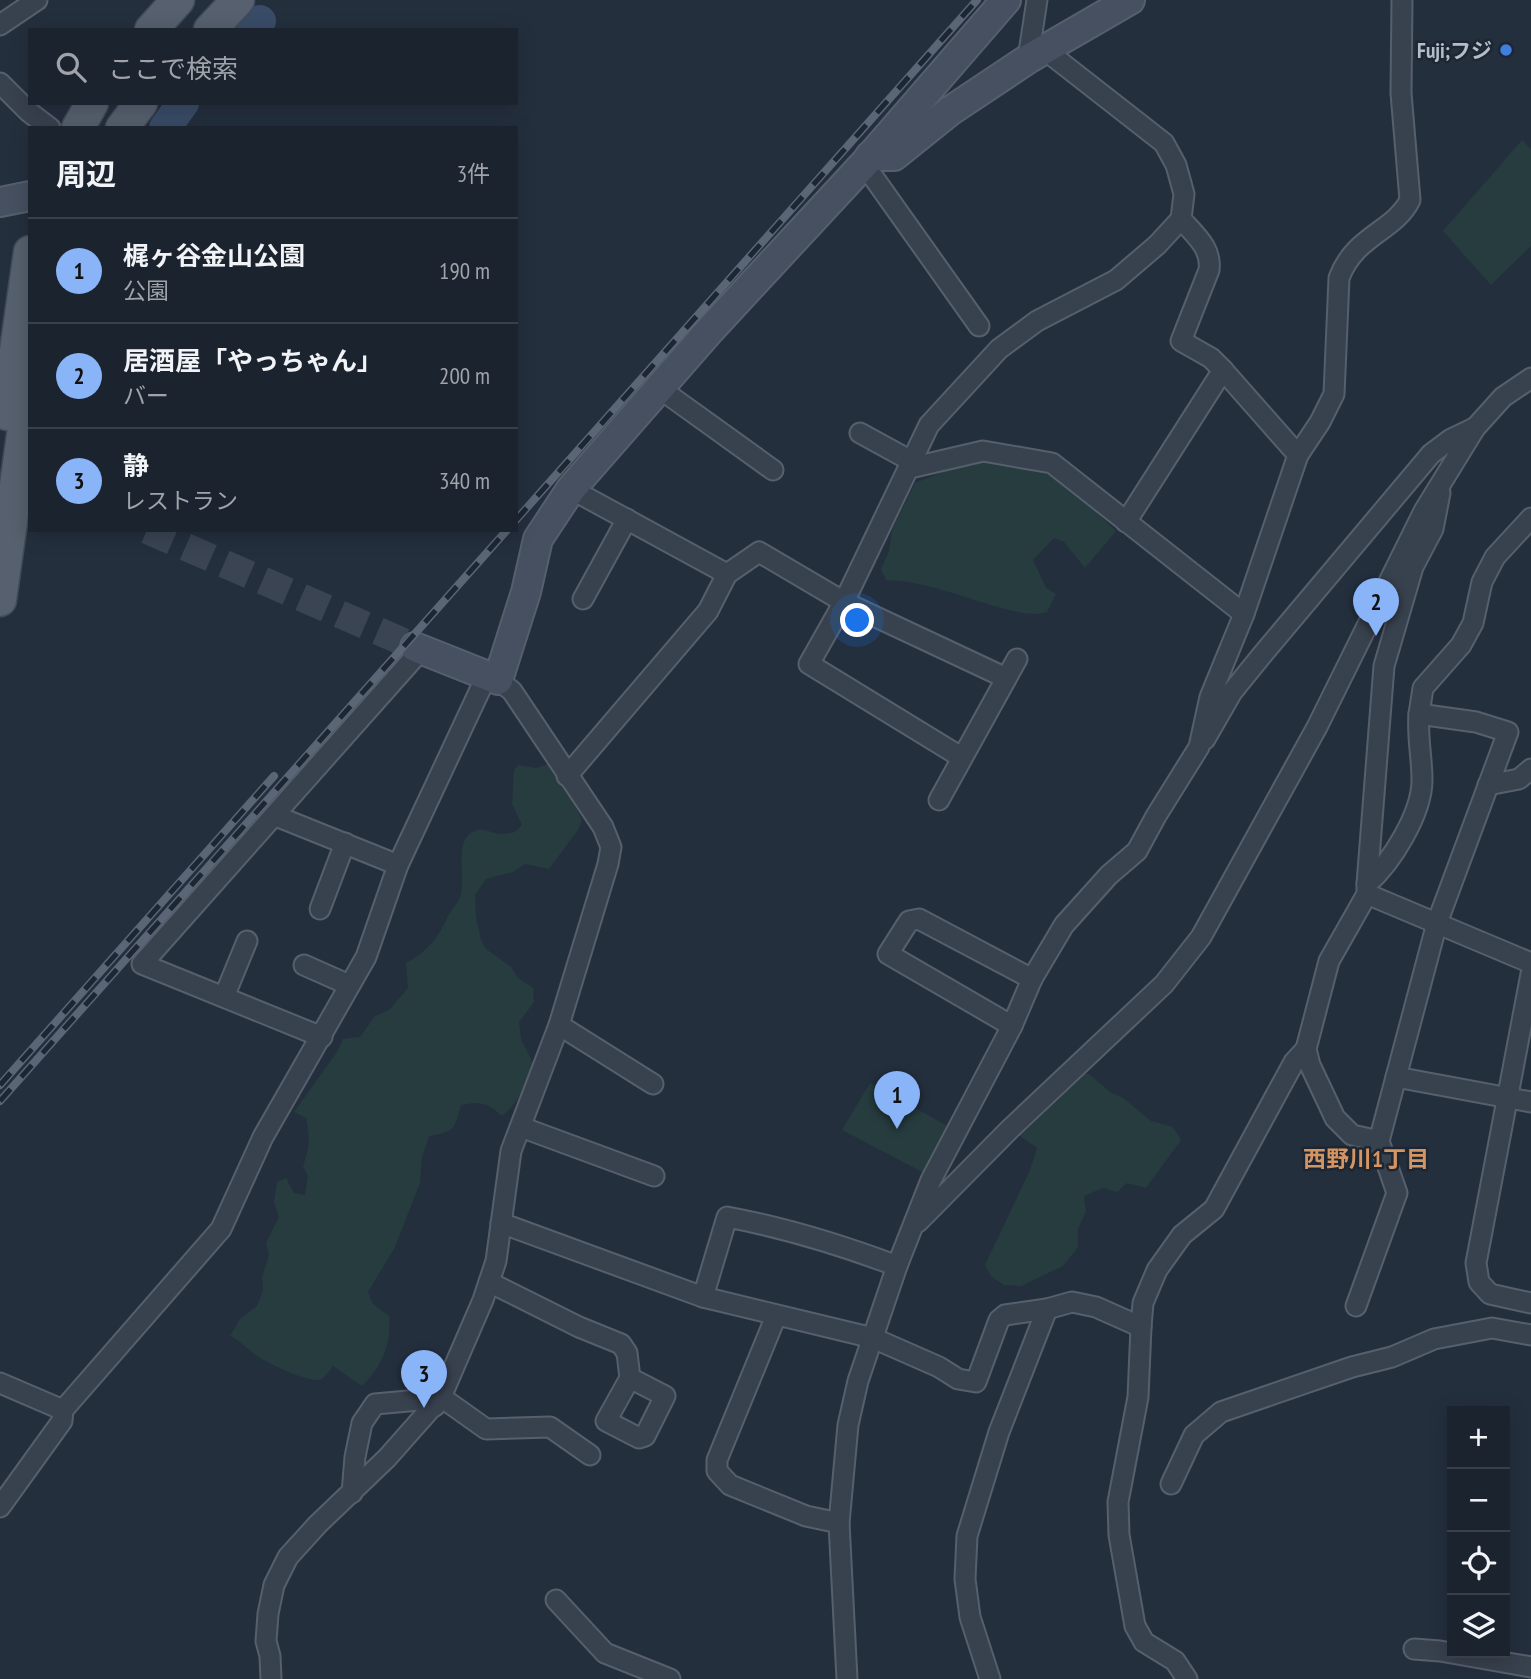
<!DOCTYPE html>
<html lang="ja">
<head>
<meta charset="utf-8">
<style>
  :root { --surface:#1b232e; --page:#242b36; --text:#f1f3f6; --muted:#a0a4aa; --line:#39404a; --accent:#8ab4f8 }
  body { margin:0; font-family:"PT Sans Narrow","Noto Sans JP",sans-serif; background:var(--page); color:var(--text) }
  .controls { position:absolute; right:21px; bottom:21px; display:grid; overflow:hidden; border-radius:0px; box-shadow:0 4px 18px #0003 }
  .controls button { width:63px; height:63px; display:grid; place-items:center; padding:0; border:0; border-bottom:2px solid var(--line); background:var(--surface); color:var(--text); font:35px sans-serif }
  .you { position:absolute; left:858px; top:621px; width:24px; height:24px; margin:-18px; border:5px solid #fff; border-radius:50%; background:#1a73e8; box-shadow:0 0 0 10px #1a73e833 }
  .badge { display:grid; place-items:center; width:46px; height:46px; border-radius:50%; background:var(--accent); color:#111; font-size:23px; font-weight:700 }
  .pin { position:absolute; translate:-50% -58px; filter:drop-shadow(0 2px 4px #0008) }
  .pin::after { content:''; position:absolute; top:37px; width:24px; height:21px; background:inherit; clip-path:polygon(0 0,100% 0,50% 100%) }
  .list { margin:0; padding:0; list-style:none }
  h2 { display:flex; justify-content:space-between; align-items:center; height:91px; margin:0; padding:0 28px; font-size:30px }
  h2 small { font-size:23px; font-weight:400; color:var(--muted) }
  .list li { display:grid; grid-template-columns:46px 1fr auto; gap:21px; align-items:center; box-sizing:border-box; height:105px; padding:0 28px; border-top:2px solid var(--line) }
  .list b { display:block; font-size:26px; white-space:nowrap }
  .list p { margin:0; font-size:23px; white-space:nowrap; color:var(--muted) }
  .list em { font-size:23px; font-style:normal; color:var(--muted) }
  .icon { flex:none; width:38px; height:38px; fill:none; stroke:currentColor; stroke-width:2; stroke-linecap:round; stroke-linejoin:round }
  .map { position:relative; flex:none; width:1531px; height:1679px; overflow:hidden }
  .search { position:absolute; background:var(--surface); box-shadow:0 4px 18px #0003; left:28px; top:28px; width:490px; height:77px; display:flex; align-items:center; gap:18px; box-sizing:border-box; padding:0 24px; border-radius:0px; color:var(--muted); font-size:26px }
  .panel { position:absolute; background:var(--surface); box-shadow:0 4px 18px #0003; left:28px; top:126px; width:490px; height:406px; border-radius:0px }
  .map>svg:first-child { display:block }
  .green { fill:#263c3f }
  .lines { fill:none; stroke-linecap:round; stroke-linejoin:round }
  .river { stroke:#394c67; stroke-width:32 }
  .secondary-tunnel { stroke:#3a4453; stroke-width:28; stroke-dasharray:28 14; stroke-linecap:butt }
  .street-casing { stroke:#565f6c; stroke-width:23 }
  .secondary-casing { stroke:#565f6c; stroke-width:32 }
  .primary-casing { stroke:#414a57; stroke-width:35 }
  .street { stroke:#38414e; stroke-width:19 }
  .secondary { stroke:#465061; stroke-width:28 }
  .primary { stroke:#56606e; stroke-width:32 }
  .rail-casing { stroke:#5a6575; stroke-width:8 }
  .rail { stroke:#1d2633; stroke-width:5; stroke-dasharray:16; stroke-linecap:butt }
  .shop-dot { fill:#3f7fe0; stroke:#1d2633; stroke-width:2.5 }
  .labels { text-anchor:middle; dominant-baseline:central; stroke-width:5; stroke-linejoin:round; paint-order:stroke }
  .poi-label { font-size:21px; font-weight:bold; fill:#b4bcc9; stroke:#1d2633; text-anchor:end }
  .neighbourhood-label { font-size:23px; font-weight:bold; fill:#d59563; stroke:#1d2633 }
</style>
</head>
<body>
<div class="map">
<svg width="1531" height="1679" viewBox="0 0 1531 1679">
  <rect width="100%" height="100%" fill="#242f3e"/>
  <!-- green -->
  <g class="green">
    <path d="M1522 140 1531 149V246L1491 285 1443 231Z"/>
    <path d="M987 460 1045 470 1072 489 1116 531 1085 568 1064 542 1054 538 1033 560 1046 588 1056 594 1047 612C1033 616 1023 613 1009 610 969 600 928 581 886 580L881 569 889 551 892 530 915 483 950 469Z"/>
    <path d="M549 764 557 769 582 820 578 830 549 869 525 864 513 872 486 879 475 895 476 917 481 940 486 949 511 967 518 978 533 988 534 1002 519 1022 521 1039 534 1065C526 1086 519 1102 502 1116 489 1103 479 1101 461 1105 454 1130 455 1132 429 1136L422 1157 420 1183 395 1247 368 1292 373 1304 389 1316C392 1343 382 1367 362 1386L333 1366C330 1370 326 1376 322 1379 313 1385 266 1363 256 1355 247 1349 241 1341 230 1336L240 1319 257 1306 263 1291 262 1277 269 1255 266 1243 279 1217 274 1202 277 1182 286 1178 294 1193 305 1195 308 1176 303 1166C310 1148 310 1136 306 1118L294 1112 337 1052 343 1039 360 1037 375 1016 389 1010 408 988 406 963C427 952 439 937 448 916 451 910 457 904 460 898 467 881 451 835 478 830 484 828 492 833 499 834 504 834 510 833 515 832L522 825 512 804 514 770 518 765 536 768Z"/>
    <path d="M1082 1073 1089 1074 1110 1092 1123 1098 1151 1121 1173 1127 1181 1140 1146 1188 1127 1183 1117 1192 1103 1188 1084 1196 1086 1212 1078 1229V1247L1063 1266 1021 1286 1004 1285 991 1276 985 1265 1030 1170 1037 1148 1017 1134 1040 1115Z"/>
    <path d="M870 1083 951 1128 926 1174 842 1130Z"/>
  </g>
  <g class="lines">
    <!-- river -->
    <g class="river">
      <path d="M251 30 260 21"/>
      <path d="M165 128 183 103"/>
    </g>
    <!-- secondary-tunnel -->
    <path class="secondary-tunnel" d="M147 530 415 647"/>
    <defs>
      <g id="street">
        <path d="M0 25 37 0"/>
        <path d="M1028 59 1037 0"/>
        <path d="M0 83 29 112 50 128"/>
        <path d="M864 164 979 326"/>
        <path d="M1181 219C1195 235 1212 248 1209 270L1181 341 1211 358 1223 370"/>
        <path d="M659 388 773 470"/>
        <path d="M860 433 913 462"/>
        <path d="M910 468 983 451 1052 463 1244 614"/>
        <path d="M571 489 727 574"/>
        <path d="M1126 522 1223 370 1298 455"/>
        <path d="M583 599 627 519"/>
        <path d="M1419 714 1476 722 1508 732 1437 923 1379 1141 1352 1135 1335 1118 1310 1065 1306 1049 1329 961 1367 894V884C1392 862 1422 813 1422 780 1422 757 1417 737 1419 714Z"/>
        <path d="M1419 714 1423 688 1461 645 1473 623 1482 582 1495 557 1531 518"/>
        <path d="M1205 739 1232 692 1262 655 1431 454 1451 439 1474 428"/>
        <path d="M961 757 809 664 844 602 1006 678"/>
        <path d="M567 776 708 611 727 574 759 552 844 602 929 425 999 349 1037 321 1116 280 1157 245 1181 219 1184 194 1176 165 1164 143 1045 50"/>
        <path d="M1488 785 1519 779 1531 769"/>
        <path d="M939 800 1017 659"/>
        <path d="M276 816 398 865"/>
        <path d="M1367 884 1384 666 1413 567 1433 529 1440 493"/>
        <path d="M1367 894 1531 963"/>
        <path d="M320 909 345 843"/>
        <path d="M304 965 349 985"/>
        <path d="M1531 974 1476 1263 1479 1282 1490 1294 1531 1303"/>
        <path d="M224 997 247 941"/>
        <path d="M559 1025 653 1084"/>
        <path d="M1012 1026 888 954 909 921 919 919 1032 979"/>
        <path d="M322 1037 142 964 421 650"/>
        <path d="M1396 1077 1531 1102"/>
        <path d="M521 1127 654 1176"/>
        <path d="M918 1222 1010 1129 1164 984 1201 937 1317 727 1424 511 1475 428 1503 397 1531 378"/>
        <path d="M501 1223 703 1297 873 1338 939 1367 958 1379 976 1382 999 1320 1005 1315 1047 1309 1072 1302 1096 1307 1141 1327 1143 1303 1157 1270 1182 1235 1214 1209 1294 1062 1306 1049"/>
        <path d="M489 1282 579 1327 621 1344 627 1353 630 1378 606 1421 639 1438 645 1436 665 1396 630 1378"/>
        <path d="M703 1297 727 1217C786 1228 841 1245 897 1266"/>
        <path d="M1356 1306 1397 1193 1379 1141"/>
        <path d="M776 1316 717 1460V1471L730 1485 806 1516 839 1523"/>
        <path d="M1141 1327 1138 1397 1118 1502 1119 1535 1135 1626 1144 1642 1175 1661 1187 1679"/>
        <path d="M0 1383 63 1410"/>
        <path d="M441 1397 486 1429 550 1427 590 1455"/>
        <path d="M1171 1484 1194 1435 1221 1412 1352 1367 1392 1357 1434 1339 1492 1328 1531 1335"/>
        <path d="M352 1493 355 1457 362 1423 375 1404 419 1400 435 1406"/>
        <path d="M0 1507 62 1421 63 1410 221 1229 263 1137 366 957 398 865 487 675"/>
        <path d="M556 1600 605 1653 670 1679"/>
        <path d="M1414 1649 1440 1651 1531 1667"/>
        <path d="M271 1679 270 1656 266 1641 268 1614 274 1585 288 1557 318 1524 387 1458 441 1397 483 1300 496 1261 511 1151 559 1025 608 864 611 847 603 827 512 691 498 680"/>
        <path d="M847 1679 839 1523 848 1425 858 1381 897 1266 931 1180 1012 1026 1032 979 1064 925 1109 875 1137 851 1156 816 1199 747 1210 697 1244 614 1298 455 1320 422 1334 394 1339 278C1355 235 1394 232 1410 200L1401 93 1402 0"/>
        <path d="M990 1679 970 1617 965 1579 967 1536 999 1432 1047 1309"/>
      </g>
      <g id="secondary">
        <path d="M870 156H894L950 111 1028 59 1130 0"/>
        <path d="M0 202 30 196"/>
        <path d="M415 647 498 680 526 592 538 539 571 489 711 329 864 164 1006 0"/>
      </g>
      <g id="primary">
        <path d="M151 30 178 0"/>
        <path d="M210 30 238 0"/>
        <path d="M78 128 92 103"/>
        <path d="M122 128 141 103"/>
        <path d="M7 414 30 252"/>
        <path d="M0 600 30 385"/>
      </g>
    </defs>
    <!-- street casing -->
    <use href="#street" class="street-casing"/>
    <!-- secondary casing -->
    <use href="#secondary" class="secondary-casing"/>
    <!-- primary casing -->
    <use href="#primary" class="primary-casing"/>
    <!-- street -->
    <use href="#street" class="street"/>
    <!-- secondary -->
    <use href="#secondary" class="secondary"/>
    <!-- primary -->
    <use href="#primary" class="primary"/>
    <defs>
      <g id="rail">
        <path d="M516 520 977 0"/>
        <path d="M0 1085 274 776"/>
        <path d="M0 1101 507 530"/>
      </g>
    </defs>
    <!-- rail casing -->
    <use href="#rail" class="rail-casing"/>
    <!-- rail -->
    <use href="#rail" class="rail"/>
  </g>
  <!-- markers -->
  <circle class="shop-dot" cx="1506" cy="50" r="7"/>
  <g class="labels">
    <!-- poi labels -->
    <g class="poi-label">
      <text x="1492" y="50">Fuji;フジ</text>
    </g>
    <!-- neighbourhood labels -->
    <g class="neighbourhood-label">
      <text x="1366" y="1158">西野川1丁目</text>
    </g>
  </g>
</svg>
<div class="controls">
<button>+</button>
<button>−</button>
<button><svg class="icon" aria-label="locate" viewBox="0 0 24 24"><circle cx="12" cy="12" r="6"/><path d="M12 2v4M12 18v4M2 12h4M18 12h4"/></svg></button>
<button><svg class="icon" aria-label="layers" viewBox="0 0 24 24"><path d="M12 4l9 5-9 5-9-5zM3 14l9 5 9-5"/></svg></button>
</div>
<div class="you"></div>
<div class="pin badge" style="left:897px;top:1129px">1</div>
<div class="pin badge" style="left:1376px;top:636px">2</div>
<div class="pin badge" style="left:424px;top:1408px">3</div>
<div class="search"><svg class="icon" aria-label="search" viewBox="0 0 24 24"><circle cx="10" cy="10" r="6"/><path d="M15 15l6 6"/></svg>ここで検索</div>
<section class="panel">
<h2>周辺<small>3件</small></h2>
<ul class="list">
<li><span class="badge">1</span><div><b>梶ヶ谷金山公園</b><p>公園</p></div><em>190 m</em></li>
<li><span class="badge">2</span><div><b>居酒屋「やっちゃん」</b><p>バー</p></div><em>200 m</em></li>
<li><span class="badge">3</span><div><b>静</b><p>レストラン</p></div><em>340 m</em></li>
</ul>
</section>
</div>
</body>
</html>
